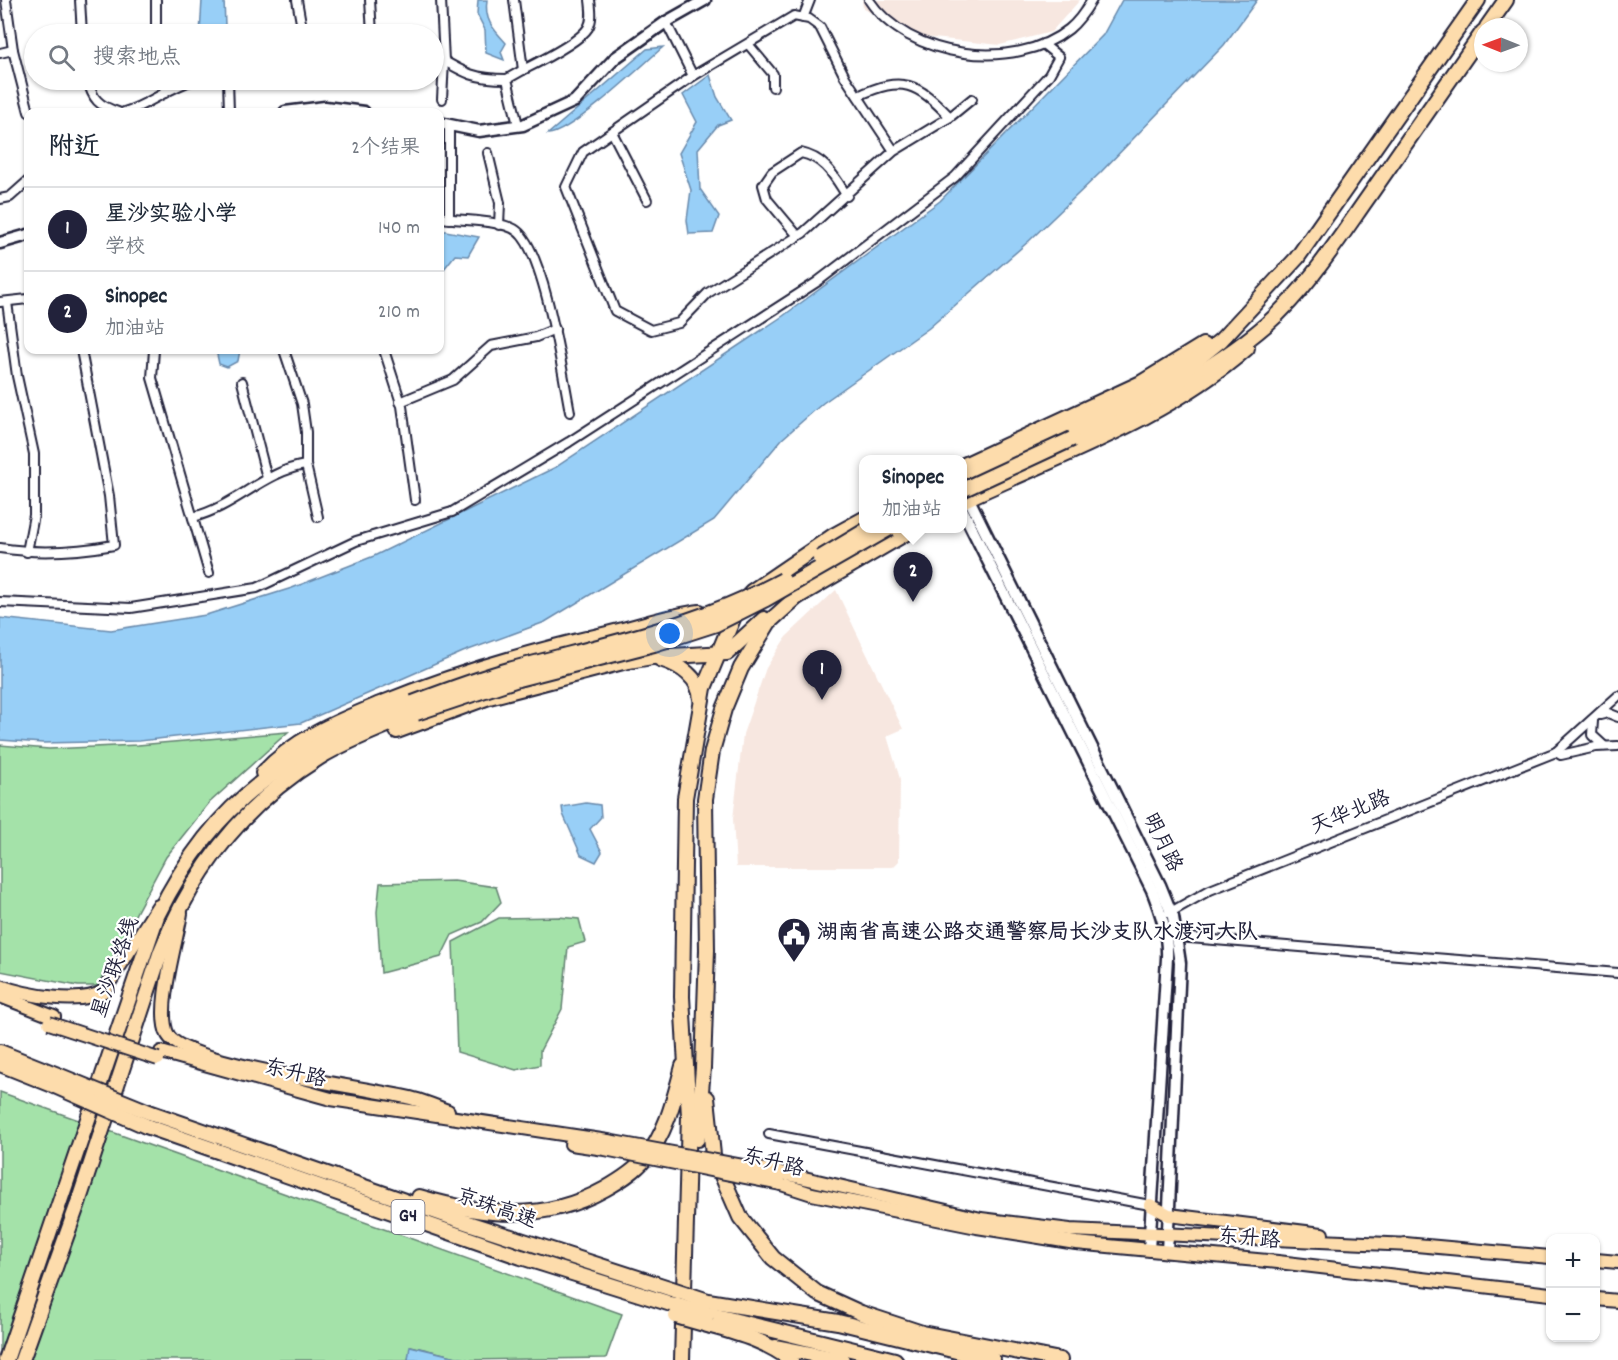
<!DOCTYPE html>
<html lang="zh">
<head>
<meta charset="utf-8">
<style>
  :root { --surface:#fff; --page:#f6f6f7; --text:#1f2937; --muted:#747a83; --line:#e0e1e3; --accent:#22223b }
  body { margin:0; font-family:Dekko,"LXGW WenKai TC",sans-serif; background:var(--page); color:var(--text) }
  .controls { position:absolute; right:18px; bottom:18px; display:grid; overflow:hidden; border-radius:12px; box-shadow:0 2px 4px #0004 }
  .controls button { width:54px; height:54px; display:grid; place-items:center; padding:0; border:0; border-bottom:2px solid var(--line); background:var(--surface); color:var(--text); font:30px sans-serif }
  .compass { position:absolute; left:1474px; top:18px; width:54px; height:54px; border-radius:50%; background:var(--surface); box-shadow:0 2px 4px #0004; rotate:271deg }
  .you { position:absolute; left:670px; top:634px; width:21px; height:21px; margin:-15px; border:4px solid #fff; border-radius:50%; background:#1a73e8; box-shadow:0 0 0 9px #1a73e833 }
  .badge { display:grid; place-items:center; width:39px; height:39px; border-radius:50%; background:var(--accent); color:#fff; font-size:20px; font-weight:700 }
  .pin { position:absolute; translate:-50% -50px; filter:drop-shadow(0 2px 3px #0008) }
  .pin::after { content:''; position:absolute; top:32px; width:21px; height:18px; background:inherit; clip-path:polygon(0 0,100% 0,50% 100%) }
  .popup { position:absolute; left:859px; top:455px; width:108px; height:78px; box-sizing:border-box; display:grid; place-content:center; border-radius:12px; background:var(--surface); filter:drop-shadow(0 2px 4px #0005); font-size:20px; white-space:nowrap; color:var(--muted) }
  .popup b { font-size:22px; color:var(--text) }
  .popup::after { content:''; position:absolute; left:50%; top:100%; margin-left:-12px; border:12px solid transparent; border-top-color:var(--surface) }
  .list { margin:0; padding:0; list-style:none }
  h2 { display:flex; justify-content:space-between; align-items:center; height:78px; margin:0; padding:0 24px; font-size:26px }
  h2 small { font-size:20px; font-weight:400; color:var(--muted) }
  .list li { display:grid; grid-template-columns:39px 1fr auto; gap:18px; align-items:center; box-sizing:border-box; height:84px; padding:0 24px; border-top:2px solid var(--line) }
  .list b { display:block; font-size:22px; white-space:nowrap }
  .list p { margin:0; font-size:20px; white-space:nowrap; color:var(--muted) }
  .list em { font-size:20px; font-style:normal; color:var(--muted) }
  .icon { flex:none; width:33px; height:33px; fill:none; stroke:currentColor; stroke-width:2; stroke-linecap:round; stroke-linejoin:round }
  .map { position:relative; flex:none; width:1618px; height:1360px; overflow:hidden }
  .search { position:absolute; background:var(--surface); box-shadow:0 2px 4px #0004; left:24px; top:24px; width:420px; height:66px; display:flex; align-items:center; gap:15px; box-sizing:border-box; padding:0 21px; border-radius:33px; color:var(--muted); font-size:22px }
  .panel { position:absolute; background:var(--surface); box-shadow:0 2px 4px #0004; left:24px; top:108px; width:420px; height:246px; border-radius:12px }
  .map>svg:first-child { display:block }
  .built { fill:#f7e7e0 }
  .green { fill:#a4e2a9; stroke:#638272; stroke-width:1.5 }
  .water { fill:#98cff7; stroke:#698aac; stroke-width:1.5 }
  .lines { fill:none; stroke-linecap:round; stroke-linejoin:round }
  .street-casing { stroke:#22223b; stroke-width:12 }
  .secondary-casing { stroke:#22223b; stroke-width:15 }
  .primary-casing { stroke:#22223b; stroke-width:16 }
  .highway-casing { stroke:#22223b; stroke-width:18 }
  .street { stroke:#fff; stroke-width:8 }
  .secondary { stroke:#fff; stroke-width:10 }
  .primary { stroke:#fddcac; stroke-width:12 }
  .highway { stroke:#fddcac; stroke-width:14 }
  .primary-bridge-casing { stroke:#22223b; stroke-width:16; stroke-linecap:butt }
  .highway-bridge-casing { stroke:#22223b; stroke-width:18; stroke-linecap:butt }
  .primary-bridge { stroke:#fddcac; stroke-width:12 }
  .highway-bridge { stroke:#fddcac; stroke-width:14 }
  .labels { text-anchor:middle; dominant-baseline:central; stroke-width:4.5; stroke-linejoin:round; paint-order:stroke }
  .shield { fill:#fff; stroke:#646476; stroke-width:1.5 }
  .shield-label { font-size:20px; font-weight:bold; fill:#22223b }
  .street-label { font-size:21px; fill:#22223b; stroke:#fff }
  .poi-label { font-size:21px; font-weight:bold; fill:#22223b; stroke:#fff; text-anchor:start }
</style>
</head>
<body>
<div class="map">
<svg width="1618" height="1360" viewBox="0 0 1618 1360">
  <rect width="100%" height="100%" fill="#fff"/>
  <filter id="ink" filterUnits="userSpaceOnUse"><feTurbulence type="fractalNoise" baseFrequency=".0167" numOctaves="2"/><feDisplacementMap in="SourceGraphic" scale="12" xChannelSelector="R" yChannelSelector="G"/><feConvolveMatrix kernelMatrix="1 2 1 2 8 2 1 2 1" color-interpolation-filters="sRGB"/></filter>
  <g filter="url(#ink)">
    <!-- built -->
    <g class="built">
      <path d="M862 0H1080L1051 32 1000 45 924 37 863 9Z"/>
      <path d="M836 590 903 729 887 736 900 779 899 861 893 867H736L733 819 743 734 766 668 786 637Z"/>
    </g>
    <!-- green -->
    <g class="green">
      <path d="M288 732 209 803 166 857 97 986H78L0 971V745L49 749 138 745Z"/>
      <path d="M454 881 496 887 501 902 482 922 452 935 441 957 381 973 377 912 380 883Z"/>
      <path d="M559 917 579 919 585 942 568 947 562 1009 540 1051V1065L516 1070 457 1052 453 942 499 918Z"/>
      <path d="M0 1092 622 1314 606 1358 469 1360 411 1346 408 1360H0Z"/>
    </g>
    <!-- water -->
    <g class="water">
      <path d="M202 0H224L225 25 233 34H200Z"/>
      <path d="M478 0H487C484 20 493 29 506 43L501 52 504 60 486 53 485 30 477 14Z"/>
      <path d="M1122 0H1257L1224 45 1100 173 1029 241 929 328 823 403 782 439 714 520 545 622 463 652 301 723 139 741 43 743 0 740V618L111 630 206 615 292 588 374 556 556 467 783 316 940 201 1103 35Z"/>
      <path d="M663 47C644 64 570 134 548 134L647 49Z"/>
      <path d="M710 75 717 97 731 120 718 125 698 149 700 189 719 216 713 233 689 234 687 220 691 190 679 153 697 122 683 95Z"/>
      <path d="M440 230 479 237 468 256 455 255 440 274Z"/>
      <path d="M216 350H240L238 361 227 367 219 364Z"/>
      <path d="M586 803 600 805 601 817 590 829 602 852 596 862 581 855 563 814 562 807Z"/>
      <path d="M410 1346 469 1360H408Z"/>
    </g>
    <g class="lines">
      <defs>
        <g id="street">
          <path d="M6 0 13 50"/>
          <path d="M80 0 82 34"/>
          <path d="M297 0 303 34"/>
          <path d="M370 0 372 34"/>
          <path d="M441 0 444 61 442 99"/>
          <path d="M514 0 523 70C537 63 580 41 588 28 593 20 591 9 590 0"/>
          <path d="M869 0C907 58 1015 73 1069 29 1079 21 1086 10 1092 0"/>
          <path d="M803 18 810 0"/>
          <path d="M666 22 693 76"/>
          <path d="M156 34V0"/>
          <path d="M748 44 773 74V87"/>
          <path d="M0 53 13 50 29 112"/>
          <path d="M434 55C463 72 472 79 507 79"/>
          <path d="M88 80C92 99 99 106 118 112"/>
          <path d="M163 80 165 93"/>
          <path d="M228 80 229 112"/>
          <path d="M858 96C903 75 917 83 950 117"/>
          <path d="M124 112C149 105 169 87 194 80"/>
          <path d="M518 125 507 79 523 70"/>
          <path d="M612 132 647 200"/>
          <path d="M894 151 845 77 820 27 809 19 794 16 693 76 583 152 566 187 615 311 651 330 679 323 708 293 803 233 894 151 950 117 972 99"/>
          <path d="M488 153 500 203 499 225"/>
          <path d="M0 199 10 197 28 181"/>
          <path d="M440 218C458 220 503 220 517 231 545 252 563 376 570 412"/>
          <path d="M449 219V125"/>
          <path d="M798 236 767 199 763 185 772 172 801 153C825 158 834 176 847 196"/>
          <path d="M0 302 28 299"/>
          <path d="M7 302 17 376 34 454V515L27 552"/>
          <path d="M154 350 152 378 209 573"/>
          <path d="M284 350 302 404 306 432V465L318 517"/>
          <path d="M384 350 402 406 415 500"/>
          <path d="M242 382 267 478"/>
          <path d="M400 402 453 380 491 346 536 337 555 329"/>
          <path d="M193 517C235 507 264 471 306 465"/>
          <path d="M0 548C39 554 75 552 114 545L109 496 81 350"/>
          <path d="M0 602 131 608 257 588 356 541 452 512 569 442 817 282 955 177 1049 75 1059 57 1043 44"/>
          <path d="M1600 715 1608 713 1618 717"/>
          <path d="M1593 721 1592 735 1604 746"/>
          <path d="M1556 752 1618 696"/>
          <path d="M1556 752 1561 755 1596 747 1618 746"/>
          <path d="M1169 913 1210 890 1556 752"/>
          <path d="M1172 934 1177 937 1618 973"/>
          <path d="M769 1134 1150 1205"/>
        </g>
        <g id="secondary">
          <path d="M285 112 325 107 364 112"/>
          <path d="M440 123 479 131 523 125 575 101 615 58 666 22 705 0"/>
          <path d="M0 243 28 235"/>
          <path d="M965 491 1160 885 1173 917 1180 963 1167 1252"/>
          <path d="M962 509 1152 890C1161 913 1168 933 1167 958L1149 1250"/>
        </g>
        <g id="primary">
          <path d="M181 913C177 941 155 1011 168 1035 184 1065 373 1088 414 1099 426 1102 437 1107 448 1111"/>
          <path d="M0 986C25 995 81 1006 104 991L158 906"/>
          <path d="M0 996 54 1017"/>
          <path d="M161 1052 331 1099 608 1141"/>
          <path d="M571 1144 605 1149"/>
          <path d="M787 1174 981 1219 1070 1230 1411 1245"/>
          <path d="M781 1184 812 1194 977 1227 1076 1243 1278 1262 1550 1294"/>
          <path d="M1150 1205 1169 1215 1322 1234"/>
          <path d="M1405 1244 1550 1257"/>
          <path d="M1596 1260 1618 1262"/>
          <path d="M1596 1299 1618 1301"/>
        </g>
        <g id="highway">
          <path d="M1487 27 1506 0"/>
          <path d="M1072 439C1139 408 1210 373 1267 324 1307 289 1338 240 1369 196 1407 142 1445 87 1483 32"/>
          <path d="M962 466 1141 383 1203 345"/>
          <path d="M962 478 1124 404 1186 368 1221 340 1297 258 1478 0"/>
          <path d="M962 501C1059 455 1166 419 1247 348"/>
          <path d="M751 592 833 536 864 519"/>
          <path d="M792 600 915 528"/>
          <path d="M660 659C680 665 699 677 701 699"/>
          <path d="M397 731 489 697 623 662 652 657 727 653 764 619"/>
          <path d="M263 773C294 739 339 721 380 704 454 674 529 652 607 634 637 627 668 616 700 612"/>
          <path d="M0 1052 58 1075"/>
          <path d="M0 1064 55 1086"/>
          <path d="M707 1098 713 1155 740 1217 773 1258 817 1293 861 1313 922 1333 1060 1360"/>
          <path d="M149 1112 468 1223 672 1289"/>
          <path d="M146 1126 521 1257 671 1304"/>
          <path d="M697 1139 703 1068 707 950 705 799 712 751 724 709 741 668 769 622 798 596"/>
          <path d="M419 1197C484 1216 544 1223 605 1189 619 1181 634 1172 645 1159 667 1132 674 1099 683 1066"/>
          <path d="M708 1301 838 1322 993 1360"/>
          <path d="M708 1314 895 1360"/>
          <path d="M711 1326C740 1334 766 1341 791 1360"/>
          <path d="M776 1347 842 1360"/>
          <path d="M6 1360 157 916C217 794 291 752 413 703"/>
          <path d="M22 1360 77 1206 161 951C193 870 245 803 320 757 350 739 384 727 416 713"/>
          <path d="M682 1360 689 1116 682 997 685 798 704 688 737 609"/>
        </g>
      </defs>
      <!-- street casing -->
      <use href="#street" class="street-casing"/>
      <!-- secondary casing -->
      <use href="#secondary" class="secondary-casing"/>
      <!-- primary casing -->
      <use href="#primary" class="primary-casing"/>
      <!-- highway casing -->
      <use href="#highway" class="highway-casing"/>
      <!-- street -->
      <use href="#street" class="street"/>
      <!-- secondary -->
      <use href="#secondary" class="secondary"/>
      <!-- primary -->
      <use href="#primary" class="primary"/>
      <!-- highway -->
      <use href="#highway" class="highway"/>
      <defs>
        <g id="primary-bridge">
          <path d="M49 1023 158 1059"/>
          <path d="M608 1141 787 1174"/>
          <path d="M605 1149 781 1184"/>
        </g>
        <g id="highway-bridge">
          <path d="M962 490 1072 439"/>
          <path d="M820 558 870 528"/>
          <path d="M413 703C445 691 477 679 509 670 605 644 693 628 783 580"/>
          <path d="M416 713 518 679 654 644 716 624 766 599 890 528"/>
          <path d="M58 1075 149 1112"/>
          <path d="M55 1086 146 1126"/>
          <path d="M672 1289 708 1301"/>
          <path d="M671 1304 708 1314"/>
          <path d="M676 1316 711 1326"/>
        </g>
      </defs>
      <!-- primary-bridge casing -->
      <use href="#primary-bridge" class="primary-bridge-casing"/>
      <!-- highway-bridge casing -->
      <use href="#highway-bridge" class="highway-bridge-casing"/>
      <!-- primary-bridge -->
      <use href="#primary-bridge" class="primary-bridge"/>
      <!-- highway-bridge -->
      <use href="#highway-bridge" class="highway-bridge"/>
    </g>
  </g>
  <!-- icons -->
  <defs>
    <symbol id="civic-pin" viewBox="-11 -11 22 30"><path d="M0 17L-7.5 6A9.5 9.5 0 1 1 7.5 6Z" fill="#22223b" stroke="#fff"/><path d="M-.6-6.5H3V-4.5H.6V-3L4-1V1h2V6H-6V1h2V-1L-.6-3ZM-1.2 2.5V6h2.4V2.5Z" fill="#fff"/></symbol>
  </defs>
  <g fill-rule="evenodd">
    <use href="#civic-pin" x="775" y="915" width="38" height="52"/>
  </g>
  <g class="labels">
    <!-- shield labels -->
    <rect class="shield" x="391.5" y="1200" width="33" height="34" rx="4.5"/>
    <g class="shield-label">
      <text x="408" y="1217">G4</text>
    </g>
    <!-- street labels -->
    <g class="street-label">
      <text transform="translate(1351 814) rotate(-22)">天华北路</text>
      <text transform="translate(1161 843) rotate(64)">明月路</text>
      <text transform="translate(117 968) rotate(-71)">星沙联络线</text>
      <text transform="translate(295 1075) rotate(13)">东升路</text>
      <text transform="translate(773 1164) rotate(14)">东升路</text>
      <text transform="translate(496 1210) rotate(19)">京珠高速</text>
      <text transform="translate(1249 1240) rotate(5)">东升路</text>
    </g>
    <!-- poi labels -->
    <g class="poi-label">
      <text x="817" y="934">湖南省高速公路交通警察局长沙支队水渡河大队</text>
    </g>
  </g>
</svg>
<div class="controls">
<button>+</button>
<button>−</button>
</div>
<svg class="compass" viewBox="-18 -18 36 36"><path d="M0-13l5 13h-10z" fill="#e53935"/><path d="M0 13l5-13h-10z" fill="#747a83"/></svg>
<div class="you"></div>
<div class="pin badge" style="left:822px;top:700px">1</div>
<div class="pin badge" style="left:913px;top:602px">2</div>
<div class="popup"><b>Sinopec</b>加油站</div>
<div class="search"><svg class="icon" aria-label="search" viewBox="0 0 24 24"><circle cx="10" cy="10" r="6"/><path d="M15 15l6 6"/></svg>搜索地点</div>
<section class="panel">
<h2>附近<small>2个结果</small></h2>
<ul class="list">
<li><span class="badge">1</span><div><b>星沙实验小学</b><p>学校</p></div><em>140 m</em></li>
<li><span class="badge">2</span><div><b>Sinopec</b><p>加油站</p></div><em>210 m</em></li>
</ul>
</section>
</div>
</body>
</html>
